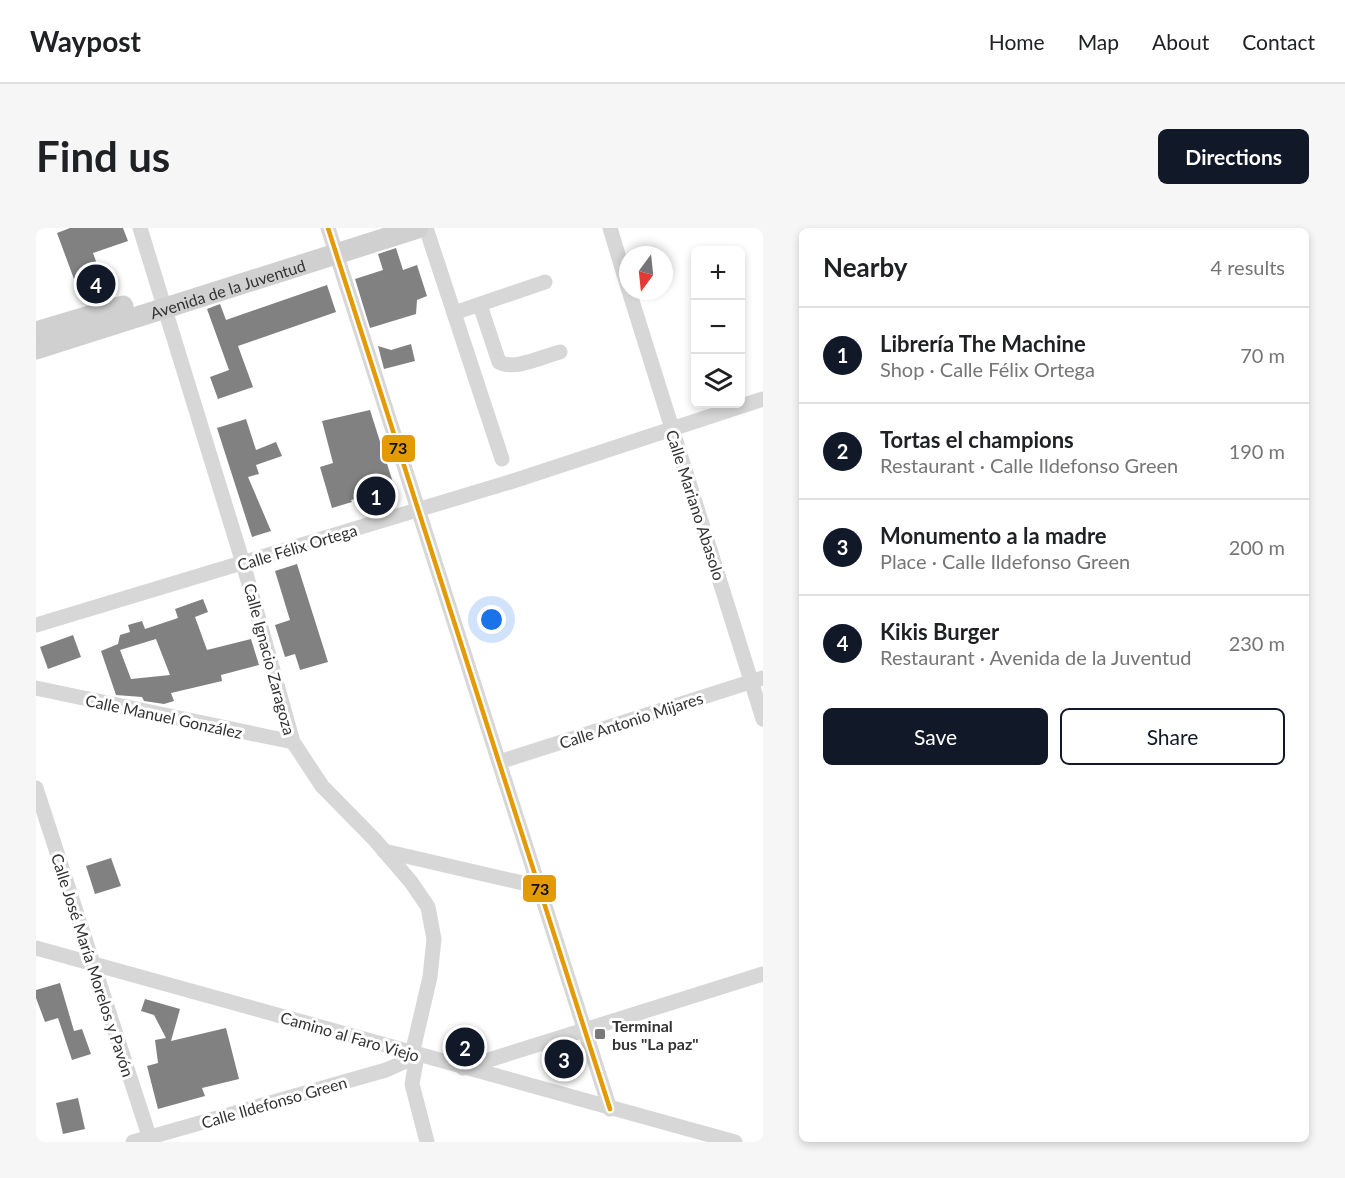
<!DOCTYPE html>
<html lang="en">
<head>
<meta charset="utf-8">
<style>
  :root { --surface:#fff; --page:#f6f6f6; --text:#202124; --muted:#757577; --line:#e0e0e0; --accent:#111827 }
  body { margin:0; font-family:Lato,sans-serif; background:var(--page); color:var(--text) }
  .controls { position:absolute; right:18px; top:18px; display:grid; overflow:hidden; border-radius:9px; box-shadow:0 3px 9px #0003 }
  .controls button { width:54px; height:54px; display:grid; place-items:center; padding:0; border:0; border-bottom:2px solid var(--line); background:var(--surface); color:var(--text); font:30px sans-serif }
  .compass { position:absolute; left:583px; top:18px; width:54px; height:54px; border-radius:50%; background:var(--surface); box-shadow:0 3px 9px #0003; rotate:195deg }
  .you { position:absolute; left:456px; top:392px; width:21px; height:21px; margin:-15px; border:4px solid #fff; border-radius:50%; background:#1a73e8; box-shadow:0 0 0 9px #1a73e833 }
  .badge { display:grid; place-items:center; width:39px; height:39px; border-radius:50%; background:var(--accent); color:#fff; font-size:20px; font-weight:700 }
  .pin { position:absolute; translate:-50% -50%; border:3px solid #fff; box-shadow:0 2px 6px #0006 }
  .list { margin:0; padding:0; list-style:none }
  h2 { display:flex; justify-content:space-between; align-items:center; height:78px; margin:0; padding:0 24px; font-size:26px }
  h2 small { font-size:20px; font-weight:400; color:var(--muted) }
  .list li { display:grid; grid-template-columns:39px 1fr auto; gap:18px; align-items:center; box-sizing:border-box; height:96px; padding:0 24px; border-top:2px solid var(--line) }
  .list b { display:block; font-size:22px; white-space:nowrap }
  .list p { margin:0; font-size:20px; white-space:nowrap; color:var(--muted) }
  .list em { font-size:20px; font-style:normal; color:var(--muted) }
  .actions { display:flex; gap:12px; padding:18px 24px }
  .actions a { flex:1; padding:14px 0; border:2px solid var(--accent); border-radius:9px; text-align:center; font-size:21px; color:var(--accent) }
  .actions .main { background:var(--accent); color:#fff }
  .icon { flex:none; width:33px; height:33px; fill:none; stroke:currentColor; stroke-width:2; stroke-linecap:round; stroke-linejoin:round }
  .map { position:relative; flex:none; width:727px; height:914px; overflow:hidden; border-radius:9px }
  header { display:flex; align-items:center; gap:36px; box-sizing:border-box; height:84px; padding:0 30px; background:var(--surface); border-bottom:2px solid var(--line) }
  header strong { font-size:28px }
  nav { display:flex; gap:33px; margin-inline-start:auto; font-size:21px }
  .intro { display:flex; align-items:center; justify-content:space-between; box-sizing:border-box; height:144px; padding:0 36px }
  h1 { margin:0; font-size:42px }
  .button { padding:15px 27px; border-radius:9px; background:var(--accent); color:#fff; font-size:21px; font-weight:700 }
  main { display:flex; gap:36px; padding:0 36px }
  aside { flex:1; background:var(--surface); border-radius:9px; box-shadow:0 3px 9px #0003 }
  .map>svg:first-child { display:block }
  .building { fill:#818181; fill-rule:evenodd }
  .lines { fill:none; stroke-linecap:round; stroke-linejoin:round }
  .street { stroke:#d7d7d7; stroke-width:15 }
  .secondary { stroke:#d0d0d0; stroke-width:21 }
  .bus-1-casing { stroke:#fff; stroke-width:9 }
  .bus-1 { stroke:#e39a05; stroke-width:4.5 }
  .poi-dot { fill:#7a7a7a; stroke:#fff; stroke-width:2 }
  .labels { text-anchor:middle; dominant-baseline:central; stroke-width:6; stroke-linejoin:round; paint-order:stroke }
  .street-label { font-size:16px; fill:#333; stroke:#fff }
  .poi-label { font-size:16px; font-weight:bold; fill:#333; stroke:#fff; text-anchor:start }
  .line-badge { stroke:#fff; stroke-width:2 }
  .pale-badge-label { font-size:16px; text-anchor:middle; font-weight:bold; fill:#111 }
</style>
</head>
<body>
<header>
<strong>Waypost</strong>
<nav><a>Home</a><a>Map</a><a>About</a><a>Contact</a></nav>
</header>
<div class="intro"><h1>Find us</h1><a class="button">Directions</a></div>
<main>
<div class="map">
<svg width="727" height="914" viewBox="0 0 727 914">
  <rect width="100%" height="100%" fill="#fff"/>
  <!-- building -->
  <g class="building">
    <path d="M34 0H87L92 13 57 25 70 61 45 70 21 5Z"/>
    <path d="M360 20 367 42 381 37 391 68 381 72 380 86 334 100 319 51 347 42 342 26Z"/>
    <path d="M291 57 300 84 202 118 217 159 182 171 174 149 193 142 171 81 184 76 190 92Z"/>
    <path d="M375 116 379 133 348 141 342 118 355 122Z"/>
    <path d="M334 182 359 261 315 272 316 274 296 280 284 239 297 235 286 193Z"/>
    <path d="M210 191 220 222 240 214 246 228 220 237 223 246 212 249 235 303 216 309 181 200Z"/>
    <path d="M261 336 292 434 264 442 259 426 249 429 239 397 254 392 239 343Z"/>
    <path d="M167 371 172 384 159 389 171 422 215 411 223 437 185 447 186 453 135 465 138 473 128 476 108 473 106 469 80 467 65 423 82 416 84 407 94 404 92 397 106 393 109 401 142 390 139 381ZM120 411 134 447 95 451 84 422Z"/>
    <path d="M37 407 45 429 12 441 4 419Z"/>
    <path d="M75 630 85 658 59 666 50 638Z"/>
    <path d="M24 755 38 803 46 801 55 826 36 832 22 790 9 794 0 770V762Z"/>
    <path d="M109 771 144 781 135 813 190 800 203 851 166 860 169 868 122 881 111 838 122 835 119 812 130 810 118 787 105 783Z"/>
    <path d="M42 870 49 901 27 906 20 875Z"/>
  </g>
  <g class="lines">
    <!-- street -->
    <g class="street">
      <path d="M292 0 574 881"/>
      <path d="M390 0 466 231"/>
      <path d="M574 0 592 60"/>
      <path d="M593 63 727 491"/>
      <path d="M444 77 463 134C478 143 508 128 524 124"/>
      <path d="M418 85 509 54"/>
      <path d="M0 397 474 254 727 171"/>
      <path d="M0 460 257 514"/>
      <path d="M463 534 727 450"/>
      <path d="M0 560 115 914"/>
      <path d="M348 623 504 659"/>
      <path d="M0 720 699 914"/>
      <path d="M381 828 376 856 391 914"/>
      <path d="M427 840 727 746"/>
      <path d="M97 914 350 842 368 834 376 826 394 749 398 711 392 679 375 654 338 611 286 558 257 514 207 335 104 0"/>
    </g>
    <!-- secondary -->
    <g class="secondary">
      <path d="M0 104 87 78"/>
      <path id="s1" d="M0 121 382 0"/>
    </g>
    <defs>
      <path id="bus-1" d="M292 0 574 881"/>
    </defs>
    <!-- bus-1 casing -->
    <use href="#bus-1" class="bus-1-casing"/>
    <!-- bus-1 -->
    <use href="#bus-1" class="bus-1"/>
  </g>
  <!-- markers -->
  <rect class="poi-dot" x="558" y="800" width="12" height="12" rx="3"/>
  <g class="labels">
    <!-- street labels -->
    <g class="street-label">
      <text stroke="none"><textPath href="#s1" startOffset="201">Avenida de la Juventud</textPath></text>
      <text transform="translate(660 277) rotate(72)">Calle Mariano Abasolo</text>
      <text transform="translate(261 319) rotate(-17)">Calle Félix Ortega</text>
      <text transform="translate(234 431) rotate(75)">Calle Ignacio Zaragoza</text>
      <text transform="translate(128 488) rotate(12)">Calle Manuel González</text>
      <text transform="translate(595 492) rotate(-18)">Calle Antonio Mijares</text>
      <text transform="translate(57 737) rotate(72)">Calle José María Morelos y Pavón</text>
      <text transform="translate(314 808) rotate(16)">Camino al Faro Viejo</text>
      <text transform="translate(238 874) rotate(-16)">Calle Ildefonso Green</text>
    </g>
    <!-- poi labels -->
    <g class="poi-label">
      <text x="576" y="797">Terminal<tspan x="576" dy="18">bus "La paz"</tspan></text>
    </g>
  </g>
  <g class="line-badge">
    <rect x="345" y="206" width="35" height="29" rx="6" fill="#e39a05"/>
    <rect x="486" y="646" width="35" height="29" rx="6" fill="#e39a05"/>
  </g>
  <g class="pale-badge-label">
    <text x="362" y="226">73</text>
    <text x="504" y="667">73</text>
  </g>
</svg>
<div class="controls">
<button>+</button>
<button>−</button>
<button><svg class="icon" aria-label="layers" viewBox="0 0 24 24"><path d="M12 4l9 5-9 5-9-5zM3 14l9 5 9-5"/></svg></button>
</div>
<svg class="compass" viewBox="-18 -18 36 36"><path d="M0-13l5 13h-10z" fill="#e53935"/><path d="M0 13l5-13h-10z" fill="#757577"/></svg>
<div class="you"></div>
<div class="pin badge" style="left:340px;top:268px">1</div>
<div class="pin badge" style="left:429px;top:819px">2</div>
<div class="pin badge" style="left:528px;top:831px">3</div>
<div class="pin badge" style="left:60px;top:56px">4</div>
</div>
<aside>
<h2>Nearby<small>4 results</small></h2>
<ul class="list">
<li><span class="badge">1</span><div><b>Librería The Machine</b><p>Shop · Calle Félix Ortega</p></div><em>70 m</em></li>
<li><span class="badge">2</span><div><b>Tortas el champions</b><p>Restaurant · Calle Ildefonso Green</p></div><em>190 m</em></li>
<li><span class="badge">3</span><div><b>Monumento a la madre</b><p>Place · Calle Ildefonso Green</p></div><em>200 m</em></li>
<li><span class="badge">4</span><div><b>Kikis Burger</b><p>Restaurant · Avenida de la Juventud</p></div><em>230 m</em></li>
</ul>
<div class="actions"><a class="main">Save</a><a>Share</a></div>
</aside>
</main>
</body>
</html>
